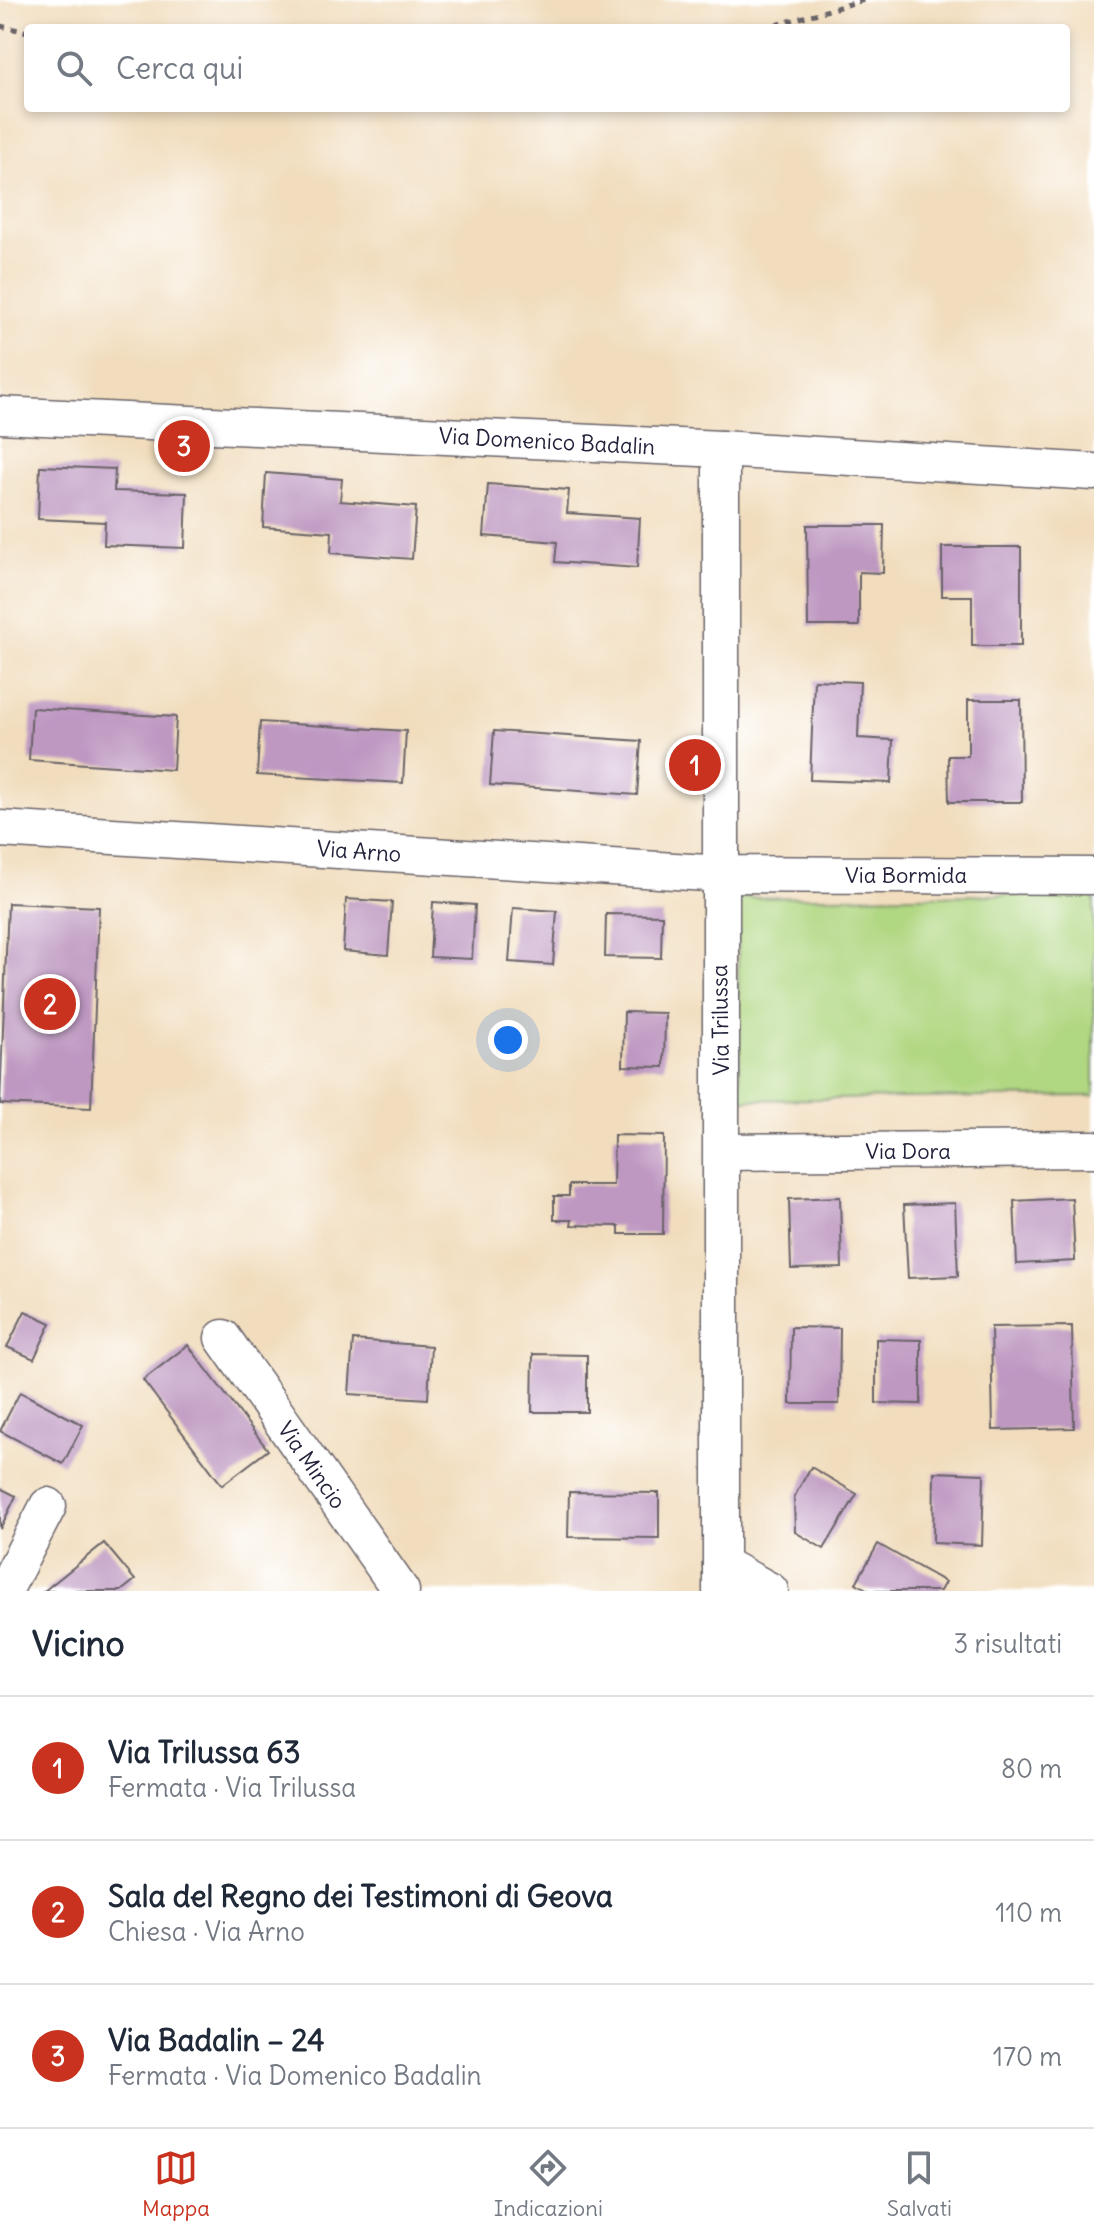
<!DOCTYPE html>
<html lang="it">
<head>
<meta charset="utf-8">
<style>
  :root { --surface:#fff; --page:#f6f6f7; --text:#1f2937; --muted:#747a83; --line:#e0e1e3; --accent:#c8321e }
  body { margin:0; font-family:Delius,sans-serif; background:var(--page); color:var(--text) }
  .you { position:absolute; left:508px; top:1040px; width:28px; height:28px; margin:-20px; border:6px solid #fff; border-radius:50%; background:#1a73e8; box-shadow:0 0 0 12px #1a73e833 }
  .badge { display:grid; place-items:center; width:52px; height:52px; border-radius:50%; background:var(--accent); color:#fff; font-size:26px; font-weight:700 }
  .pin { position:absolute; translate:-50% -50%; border:4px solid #fff; box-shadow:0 2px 8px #0006 }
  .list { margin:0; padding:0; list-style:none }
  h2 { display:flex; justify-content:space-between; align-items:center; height:104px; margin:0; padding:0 32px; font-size:34px }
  h2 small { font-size:26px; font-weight:400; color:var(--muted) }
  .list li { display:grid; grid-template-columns:52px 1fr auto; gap:24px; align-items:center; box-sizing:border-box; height:144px; padding:0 32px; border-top:2px solid var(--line) }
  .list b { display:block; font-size:30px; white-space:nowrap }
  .list p { margin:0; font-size:26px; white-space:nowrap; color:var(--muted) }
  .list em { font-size:26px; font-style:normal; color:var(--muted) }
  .icon { flex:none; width:44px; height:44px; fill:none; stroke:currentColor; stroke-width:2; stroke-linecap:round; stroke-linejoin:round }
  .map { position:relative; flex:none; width:1094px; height:1591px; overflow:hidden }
  .search { position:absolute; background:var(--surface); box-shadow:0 4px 12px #0003; left:24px; right:24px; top:24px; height:88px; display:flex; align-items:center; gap:20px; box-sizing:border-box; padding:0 28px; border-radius:8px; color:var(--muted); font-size:30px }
  .sheet { height:536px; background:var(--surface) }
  nav { display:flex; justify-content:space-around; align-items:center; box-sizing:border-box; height:112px; border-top:2px solid var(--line); background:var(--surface); font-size:22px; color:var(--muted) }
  nav a { display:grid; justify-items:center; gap:4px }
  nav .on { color:var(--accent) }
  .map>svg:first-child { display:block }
  .green { fill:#b0d781; stroke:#697c5e; stroke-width:2 }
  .building { fill:#be98c1 }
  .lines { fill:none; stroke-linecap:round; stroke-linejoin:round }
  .minor-casing { stroke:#6a6368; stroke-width:39 }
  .path { stroke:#6a6368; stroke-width:5; stroke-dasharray:6 6; stroke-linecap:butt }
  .minor { stroke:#fff; stroke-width:36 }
  .labels { text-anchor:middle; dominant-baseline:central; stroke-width:7; stroke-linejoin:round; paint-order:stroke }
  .street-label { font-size:22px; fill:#22223b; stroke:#fff }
</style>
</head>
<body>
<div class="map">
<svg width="1094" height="1591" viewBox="0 0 1094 1591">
  <rect width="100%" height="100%" fill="#fff"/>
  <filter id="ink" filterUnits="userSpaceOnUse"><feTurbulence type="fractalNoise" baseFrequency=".0125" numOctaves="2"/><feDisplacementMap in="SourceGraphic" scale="16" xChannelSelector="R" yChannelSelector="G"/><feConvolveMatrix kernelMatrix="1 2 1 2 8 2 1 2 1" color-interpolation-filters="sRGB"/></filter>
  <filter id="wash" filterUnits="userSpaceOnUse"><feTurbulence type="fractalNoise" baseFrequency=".006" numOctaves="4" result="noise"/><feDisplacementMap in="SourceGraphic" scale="32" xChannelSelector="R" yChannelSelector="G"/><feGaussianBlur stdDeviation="1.8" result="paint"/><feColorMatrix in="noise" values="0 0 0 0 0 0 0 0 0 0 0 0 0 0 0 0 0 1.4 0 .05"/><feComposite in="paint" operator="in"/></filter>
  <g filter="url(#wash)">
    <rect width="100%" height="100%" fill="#f1ddbd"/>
    <!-- green -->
    <path class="green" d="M1094 894V1096L740 1100 737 898Z"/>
    <g id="blocks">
      <!-- building -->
      <g class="building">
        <path d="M40 466 115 469 114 491 187 493 185 548 104 545 105 522 38 519Z"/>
        <path d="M266 473 342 479 340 501 416 507 412 559 331 553 332 532 263 527Z"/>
        <path d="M488 484 569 490 567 513 640 518 637 568 555 562 557 542 484 536Z"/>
        <path d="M807 525H884L883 573 859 572V626H808Z"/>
        <path d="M942 547H1021V646H972V596H942Z"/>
        <path d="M814 680 860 682 858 738 893 740 891 783 810 780Z"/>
        <path d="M968 700H1021L1022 802H949L948 756H968Z"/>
        <path d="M32 708 176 717 173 770 29 760Z"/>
        <path d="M260 722 406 731 403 783 257 775Z"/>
        <path d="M494 731 641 741 637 795 490 785Z"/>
        <path d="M346 899 392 902 388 955 343 951Z"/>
        <path d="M433 902 475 905 472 959 430 957Z"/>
        <path d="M8 903 99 907 91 1108 0 1104Z"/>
        <path d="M513 908 557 911 553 965 509 962Z"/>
        <path d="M606 914 662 915 661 958 605 957Z"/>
        <path d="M624 1012 665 1013 664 1067 623 1066Z"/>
        <path d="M614 1135 664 1136 663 1234H619V1226L571 1225 572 1220H554V1196H569V1185H613Z"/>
        <path d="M840 1197 842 1268 791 1269 789 1199Z"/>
        <path d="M1072 1198 1075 1261 1017 1264 1014 1201Z"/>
        <path d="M955 1203 958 1276 908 1278 904 1205Z"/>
        <path d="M25 1311 51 1323 34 1359 7 1347Z"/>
        <path d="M1072 1326 1074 1428 993 1430 991 1327Z"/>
        <path d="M791 1327 840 1328 839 1404H790Z"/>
        <path d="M876 1339 921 1340V1404L876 1403Z"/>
        <path d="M353 1340 431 1346 428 1399 349 1394Z"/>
        <path d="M188 1345 268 1450 222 1485 143 1380Z"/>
        <path d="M533 1354 587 1355V1412H532Z"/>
        <path d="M20 1392 83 1425 63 1464 0 1431Z"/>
        <path d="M811 1467 857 1494 824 1549 795 1532 794 1497Z"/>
        <path d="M934 1472 984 1474 982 1545 933 1543Z"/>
        <path d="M0 1488 16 1496 0 1529Z"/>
        <path d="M569 1492 659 1493V1538L568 1537Z"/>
        <path d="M104 1543 135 1580 121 1591H44Z"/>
        <path d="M878 1544 945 1582 940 1591H870L856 1583Z"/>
      </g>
    </g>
  </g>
  <g filter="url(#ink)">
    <use href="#blocks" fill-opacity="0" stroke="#6a6368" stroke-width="2"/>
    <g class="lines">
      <defs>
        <g id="minor">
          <path d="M0 415 721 449 1094 472"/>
          <path d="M721 449V1591"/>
          <path d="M0 829 723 874 1094 876"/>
          <path d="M722 1152 1094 1149"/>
          <path d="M223 1338 401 1591"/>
          <path d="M721 1564 770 1591"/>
          <path d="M4 1591 48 1506"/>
        </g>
      </defs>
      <!-- minor casing -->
      <use href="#minor" class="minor-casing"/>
      <!-- path -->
      <g class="path">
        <path d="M0 26 28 32"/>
        <path d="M765 28 864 0"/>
      </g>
      <!-- minor -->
      <use href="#minor" class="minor"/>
    </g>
  </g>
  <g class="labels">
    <!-- street labels -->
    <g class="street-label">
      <text transform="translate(547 441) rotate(3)">Via Domenico Badalin</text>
      <text transform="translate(359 851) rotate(4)">Via Arno</text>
      <text x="906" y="875">Via Bormida</text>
      <text transform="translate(720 1020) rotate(-91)">Via Trilussa</text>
      <text x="908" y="1151">Via Dora</text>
      <text transform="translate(312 1465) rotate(55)">Via Mincio</text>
    </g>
  </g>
</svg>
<div class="you"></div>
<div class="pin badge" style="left:695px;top:765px">1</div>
<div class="pin badge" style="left:50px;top:1004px">2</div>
<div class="pin badge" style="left:184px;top:446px">3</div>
<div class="search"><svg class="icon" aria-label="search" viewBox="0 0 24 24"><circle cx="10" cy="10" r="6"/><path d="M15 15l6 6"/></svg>Cerca qui</div>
</div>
<section class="sheet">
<h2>Vicino<small>3 risultati</small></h2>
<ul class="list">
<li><span class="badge">1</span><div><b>Via Trilussa 63</b><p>Fermata · Via Trilussa</p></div><em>80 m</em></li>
<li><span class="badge">2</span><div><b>Sala del Regno dei Testimoni di Geova</b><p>Chiesa · Via Arno</p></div><em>110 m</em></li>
<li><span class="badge">3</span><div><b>Via Badalin – 24</b><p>Fermata · Via Domenico Badalin</p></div><em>170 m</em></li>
</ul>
</section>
<nav>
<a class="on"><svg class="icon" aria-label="map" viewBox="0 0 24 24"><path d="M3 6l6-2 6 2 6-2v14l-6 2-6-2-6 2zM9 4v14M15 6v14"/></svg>Mappa</a>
<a><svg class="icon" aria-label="directions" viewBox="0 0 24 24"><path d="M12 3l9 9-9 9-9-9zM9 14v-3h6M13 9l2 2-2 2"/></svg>Indicazioni</a>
<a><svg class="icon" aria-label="saved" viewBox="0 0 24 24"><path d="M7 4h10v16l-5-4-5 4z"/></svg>Salvati</a>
</nav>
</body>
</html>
